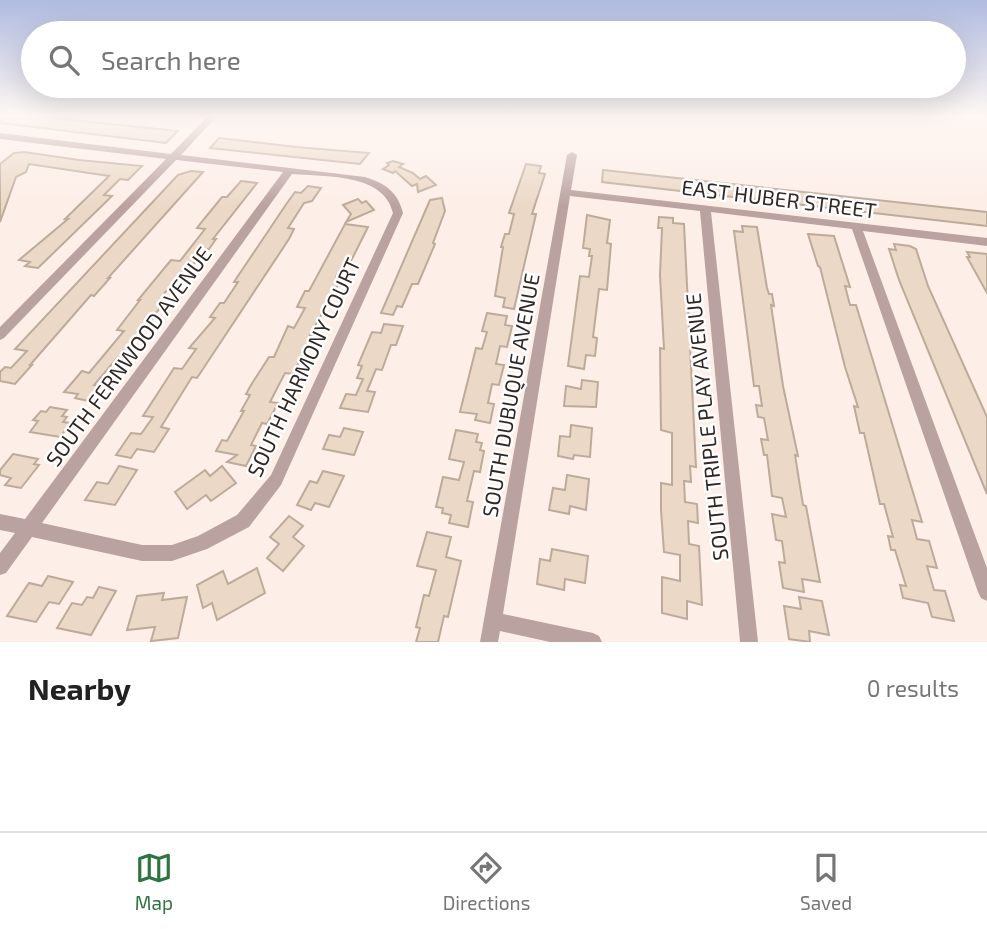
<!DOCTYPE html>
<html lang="en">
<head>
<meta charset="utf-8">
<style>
  :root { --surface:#fff; --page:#f6f6f6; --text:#222; --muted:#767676; --line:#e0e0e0; --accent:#2e7440 }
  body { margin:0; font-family:"Exo 2",sans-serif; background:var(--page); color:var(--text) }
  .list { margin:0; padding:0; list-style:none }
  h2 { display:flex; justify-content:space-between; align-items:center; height:91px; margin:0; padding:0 28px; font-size:30px }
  h2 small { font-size:23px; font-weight:400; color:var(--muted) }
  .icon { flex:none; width:38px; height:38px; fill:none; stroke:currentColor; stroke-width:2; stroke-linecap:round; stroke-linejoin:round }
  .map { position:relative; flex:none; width:987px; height:642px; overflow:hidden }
  .search { position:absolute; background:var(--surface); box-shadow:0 7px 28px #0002; left:21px; right:21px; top:21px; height:77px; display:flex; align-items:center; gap:18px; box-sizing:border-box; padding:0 24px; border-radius:38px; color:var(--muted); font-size:26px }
  .sheet { height:189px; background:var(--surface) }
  nav { display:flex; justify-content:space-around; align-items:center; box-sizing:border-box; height:98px; border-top:2px solid var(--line); background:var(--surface); font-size:19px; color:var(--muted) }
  nav a { display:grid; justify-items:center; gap:4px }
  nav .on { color:var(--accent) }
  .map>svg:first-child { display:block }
  .building { fill:#ecd8c7; stroke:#bdab9a; stroke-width:2 }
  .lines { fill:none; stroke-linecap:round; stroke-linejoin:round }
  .street { fill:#baa2a0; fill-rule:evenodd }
  .labels { text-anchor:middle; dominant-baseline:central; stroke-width:5; stroke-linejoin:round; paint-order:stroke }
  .street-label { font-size:21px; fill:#302623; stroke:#fff }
</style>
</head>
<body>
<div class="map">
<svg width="987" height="642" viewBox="0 0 987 642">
  <rect width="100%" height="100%" fill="#fdeee7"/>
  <!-- building -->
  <g class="building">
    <path d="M0 116H33L178 131 166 143 0 123Z"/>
    <path d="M219 138 296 147 369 153 360 164 210 148Z"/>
    <path d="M24 152 79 160 142 166 128 180 120 179 104 195 112 196 38 268 25 266 30 262 19 260 68 219H65L109 176 29 164 26 172 16 177 0 222V164L14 153Z"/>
    <path d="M393 161 403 164 399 167 413 173 420 179 426 176 436 185 418 192 417 184 412 186 395 171 393 173 383 169 389 165 387 163Z"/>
    <path d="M526 164 541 166 539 173 545 174 532 214H536L514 309 503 307 505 298 495 296 503 247H501L505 234H509L514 214 509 213Z"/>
    <path d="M603 170 987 212V226L602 182Z"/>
    <path d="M191 171 203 172 108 278H110L94 296 91 295 30 365H32L15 384 0 381V372L5 367 11 368 27 351 15 349 178 175Z"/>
    <path d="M241 181 257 183 213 239H216L209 249H205L182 279H176L163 295 169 296 121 359 117 358 94 385 100 386 88 401 75 398 78 394 64 392 82 371 89 373 124 331 117 330 140 300H138L171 260 180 261 205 229 197 228 204 219 222 197H227Z"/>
    <path d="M308 186 321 188 312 201 304 203 288 228 294 229 289 239 197 378 192 377 161 427 169 429 154 452 137 449 131 458 116 455 131 433 141 434 153 417 143 416 167 379 174 368 182 369 196 349 189 348 215 318 210 317 220 303H224L238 282H234L287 203 295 192 301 193Z"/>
    <path d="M442 198 445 211 433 243 435 244 418 284H412L402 307 397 306 393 315 381 313 430 200Z"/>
    <path d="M358 199 362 203 366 201 374 210 346 222 351 214 343 205Z"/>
    <path d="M587 215 610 220 607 243 611 244 607 290 599 289 593 337 597 338 595 356 586 355 584 369 568 366 580 276 589 277 592 256H589L590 249 583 248Z"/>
    <path d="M659 217 673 218V223L684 224 696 467 690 466 691 482 684 481 685 502 697 504 698 523 688 521 689 544 699 546 702 605 687 601V619L662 613V577L680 581V555L664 552 661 510V483L672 485V433L661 430 660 348 664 349 660 275 662 228H658Z"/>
    <path d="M345 224 368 227 351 261 345 260 336 277 342 278 310 335H313L293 374 285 373 270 402 278 403 267 424 262 423 251 445 256 446 246 466 227 462 237 455 216 451 222 440 227 441 244 411H241L250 395 246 394 251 385 269 357H274L288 326 294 328 305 308 297 307 305 291H309Z"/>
    <path d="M742 226 757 227 767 288 769 294H772L774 306 771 305 783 386 798 456 795 455 803 505 806 506 820 582 802 579 804 592 783 588 779 562 785 563 782 541 776 540 772 514 786 517 782 498 772 496 767 455H764L761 439 768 440 764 418 758 417 756 405 762 406 759 386H754L734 231 743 232Z"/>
    <path d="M808 234 834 236 850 287 845 286 850 305H856L922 522 912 520 917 539 929 541 937 568 927 566 934 590 945 591 954 621 932 617 928 603 903 598 900 585 906 586 895 550H891L888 536 893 537 884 504H880L864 433H860L854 406 858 407 845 367 820 267 818 266Z"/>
    <path d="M894 244 910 246 916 249 928 286 987 417V494L899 280 889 249 896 250Z"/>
    <path d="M967 252 987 254V293L967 257H970Z"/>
    <path d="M487 313 507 316 505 325 512 326 507 347 500 346 496 364 504 365 499 385 492 384 488 403 494 404 490 423 475 420 477 414 460 412 476 348 482 349 487 332 482 331Z"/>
    <path d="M384 324 403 326 396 345H391L382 370 376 369 367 391 375 392 368 412 340 408 346 394 356 395 363 379 357 378 362 366 358 365 372 332 381 333Z"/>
    <path d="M582 380 598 382 596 407 564 406 566 386 581 389Z"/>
    <path d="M50 407 67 410 62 416 67 417 63 422 71 423 60 437 30 432 38 421 33 420 41 411 46 412Z"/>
    <path d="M571 425 592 428 590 457 574 455 573 459 558 456 560 436 570 437Z"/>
    <path d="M344 428 363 432 354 455 323 449 329 435 340 437Z"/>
    <path d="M456 430 478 434 476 442 482 443 480 450 484 451 480 472 474 471 467 501 473 502 468 527 449 523 451 515 442 513 443 508 436 507 443 477 459 480 464 462 449 459Z"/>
    <path d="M13 454 38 459 34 464 39 465 21 488 5 485 11 478 0 475V470Z"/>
    <path d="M119 466 137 470 115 505 85 500 97 482 108 484Z"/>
    <path d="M222 466 236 483 211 501 206 495 187 509 175 492 205 470 210 476Z"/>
    <path d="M323 471 344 476 329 507 315 503 311 510 297 505 310 481 317 483Z"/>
    <path d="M567 475 589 479 586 510 570 506 569 514 549 510 553 488 565 490Z"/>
    <path d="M289 516 303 526 293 537 304 546 283 571 267 558 279 544 270 537Z"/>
    <path d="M427 532 451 537 446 557 461 561 448 617 444 616 438 642H416L420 628 416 627 424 595 429 596 436 570 417 566Z"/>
    <path d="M552 549 588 556 585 583 565 579 564 590 537 584 540 559 550 561Z"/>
    <path d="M257 568 265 593 217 620 212 603 203 608 197 585 223 571 228 584Z"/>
    <path d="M48 576 73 582 59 604 49 602 36 622 7 616 29 583 42 586Z"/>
    <path d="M99 587 116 591 91 635 57 628 72 603 82 605 87 597 93 598Z"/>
    <path d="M164 593 162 600 187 597 178 638 151 641 155 627 127 630 137 596Z"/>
    <path d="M799 597 822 601 829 635 809 631 810 642 789 639 784 606 801 609Z"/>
  </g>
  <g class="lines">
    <!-- street -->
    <g class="street">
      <path d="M208 116H217L181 155 365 177C385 183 398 192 403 213L281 485 249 527 207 549 172 561H142L32 537 6 573 0 575V553L15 533 0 530V514L25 519 283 172 176 160 4 338 0 340V327L166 159 0 139V133L171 154ZM292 174C325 177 384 173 393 213L271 475 237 515 198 536 172 545H142L42 523Z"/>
      <path d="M572 152 577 155 571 190 987 238V246L863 231 987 568V601L981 598 978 592 852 229 711 212 758 642H740L700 211 570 196 503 614 593 633 599 636 602 642H550L500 631 498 642H480L567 155Z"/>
    </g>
  </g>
  <!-- sky -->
  <linearGradient id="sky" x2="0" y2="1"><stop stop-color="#b0bbe0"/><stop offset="0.56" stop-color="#fef7f4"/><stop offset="1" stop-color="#fef7f4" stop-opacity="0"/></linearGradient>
  <rect width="987" height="206" fill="url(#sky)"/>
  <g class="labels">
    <!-- street labels -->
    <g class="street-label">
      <text transform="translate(779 198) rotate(7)">EAST HUBER STREET</text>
      <text transform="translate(128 356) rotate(-54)">SOUTH FERNWOOD AVENUE</text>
      <text transform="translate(303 367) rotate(-65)">SOUTH HARMONY COURT</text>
      <text transform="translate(510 395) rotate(-80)">SOUTH DUBUQUE AVENUE</text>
      <text transform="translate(706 427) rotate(-96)">SOUTH TRIPLE PLAY AVENUE</text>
    </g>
  </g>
</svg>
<div class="search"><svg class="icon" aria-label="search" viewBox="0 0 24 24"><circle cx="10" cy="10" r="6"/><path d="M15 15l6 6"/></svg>Search here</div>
</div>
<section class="sheet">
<h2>Nearby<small>0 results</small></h2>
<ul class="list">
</ul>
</section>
<nav>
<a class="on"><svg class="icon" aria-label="map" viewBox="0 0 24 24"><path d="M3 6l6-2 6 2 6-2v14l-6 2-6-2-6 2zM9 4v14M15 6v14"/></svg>Map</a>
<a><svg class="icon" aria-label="directions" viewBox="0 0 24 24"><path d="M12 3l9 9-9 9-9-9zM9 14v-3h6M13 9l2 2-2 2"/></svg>Directions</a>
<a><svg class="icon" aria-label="saved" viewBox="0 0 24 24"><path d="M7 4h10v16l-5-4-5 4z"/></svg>Saved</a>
</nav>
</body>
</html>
